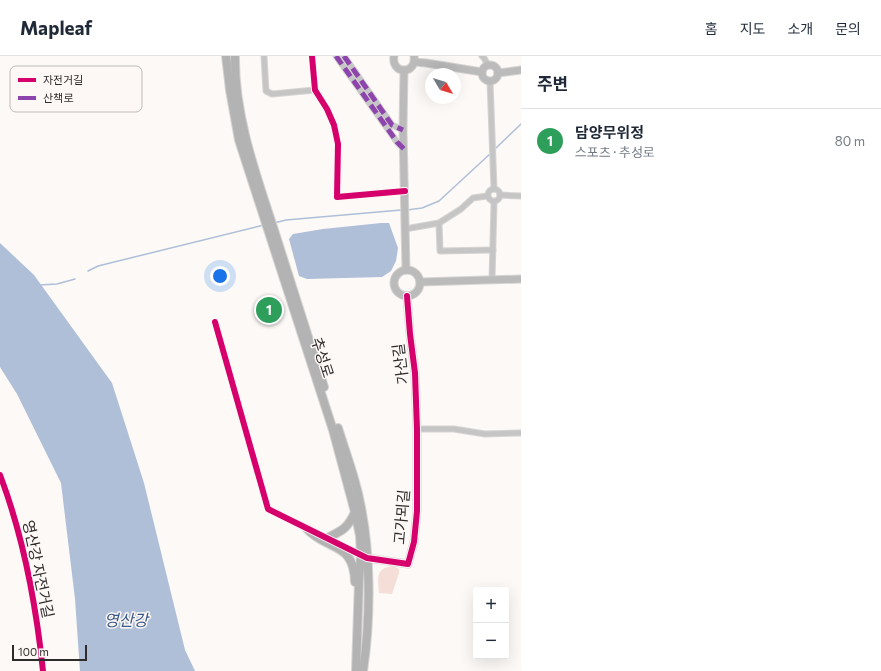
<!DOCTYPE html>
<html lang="ko">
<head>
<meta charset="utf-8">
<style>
  :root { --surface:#fff; --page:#f2f2f3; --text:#1f2937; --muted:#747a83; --line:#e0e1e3; --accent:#767472 }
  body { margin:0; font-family:Commissioner,"Noto Sans KR",sans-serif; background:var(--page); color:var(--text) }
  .controls { position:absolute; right:12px; bottom:12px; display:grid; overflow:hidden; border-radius:4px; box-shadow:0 4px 16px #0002 }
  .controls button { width:36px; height:36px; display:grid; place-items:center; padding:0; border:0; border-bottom:1px solid var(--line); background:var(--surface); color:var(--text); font:20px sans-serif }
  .compass { position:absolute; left:425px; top:12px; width:36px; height:36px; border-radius:50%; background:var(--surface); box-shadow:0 4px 16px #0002; rotate:128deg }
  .scale { position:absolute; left:12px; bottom:10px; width:75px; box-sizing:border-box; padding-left:4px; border:2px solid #2e2c2b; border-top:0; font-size:11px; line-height:14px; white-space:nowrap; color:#2e2c2b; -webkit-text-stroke:3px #fdf8f6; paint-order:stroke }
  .you { position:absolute; left:220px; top:220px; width:14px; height:14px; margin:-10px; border:3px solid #fff; border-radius:50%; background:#1a73e8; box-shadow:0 0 0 6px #1a73e833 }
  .badge { display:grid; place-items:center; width:26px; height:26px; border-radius:50%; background:var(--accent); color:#fff; font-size:13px; font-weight:700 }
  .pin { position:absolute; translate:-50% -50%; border:2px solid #fff; box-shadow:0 1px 4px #0006 }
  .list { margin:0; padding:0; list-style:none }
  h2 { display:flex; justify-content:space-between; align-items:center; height:52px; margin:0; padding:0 16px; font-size:17px }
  h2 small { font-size:13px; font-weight:400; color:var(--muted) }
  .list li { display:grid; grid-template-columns:26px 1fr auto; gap:12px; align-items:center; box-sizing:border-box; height:64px; padding:0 16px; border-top:1px solid var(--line) }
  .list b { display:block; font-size:15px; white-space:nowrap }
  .list p { margin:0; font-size:13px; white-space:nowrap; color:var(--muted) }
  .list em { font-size:13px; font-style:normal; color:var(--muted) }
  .map { position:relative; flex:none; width:521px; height:615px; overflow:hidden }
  header { display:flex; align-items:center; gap:24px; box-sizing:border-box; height:56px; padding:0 20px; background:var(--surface); border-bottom:1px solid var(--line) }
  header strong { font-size:19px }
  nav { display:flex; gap:22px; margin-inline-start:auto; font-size:14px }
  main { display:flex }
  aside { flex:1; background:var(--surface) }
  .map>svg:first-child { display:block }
  .green { fill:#f5ded7 }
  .water { fill:#afbfd7 }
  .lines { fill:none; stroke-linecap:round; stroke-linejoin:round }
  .stream { stroke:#afbfd7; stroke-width:1.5 }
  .street-casing { stroke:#d6d4d3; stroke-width:7 }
  .secondary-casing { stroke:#d6d4d3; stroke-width:9 }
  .primary-casing { stroke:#d6d4d3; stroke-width:10 }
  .street { stroke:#c6c5c5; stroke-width:5 }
  .secondary { stroke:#bbb; stroke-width:7 }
  .primary { stroke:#b4b3b4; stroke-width:8 }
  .quiet { stroke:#8e44ad; stroke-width:5; stroke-dasharray:10 5; stroke-linecap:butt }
  .cycleway-casing { stroke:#fdf8f6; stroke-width:8 }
  .cycleway { stroke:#d6006c; stroke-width:6 }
  .labels { text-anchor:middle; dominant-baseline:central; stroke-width:3; stroke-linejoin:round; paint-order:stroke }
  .street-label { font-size:15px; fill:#2e2c2b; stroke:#fdf8f6 }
  .water-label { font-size:16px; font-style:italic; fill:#385888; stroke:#fdf8f6 }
  .key { fill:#fdf8f6; stroke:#bfbbb9; stroke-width:1 }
  .key-label { font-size:11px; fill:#2e2c2b }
</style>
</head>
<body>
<header>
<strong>Mapleaf</strong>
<nav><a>홈</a><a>지도</a><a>소개</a><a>문의</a></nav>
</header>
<main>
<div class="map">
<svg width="521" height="615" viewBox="0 0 521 615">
  <rect width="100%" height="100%" fill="#fcf9f7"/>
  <!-- green -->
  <path class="green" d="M394 510 399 513V517L392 538 379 537C378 521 375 512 394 510Z"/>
  <!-- water -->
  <g class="water">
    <path d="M381 167H389L398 192 396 205 391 215 382 221 307 223 299 220 289 183 293 178 323 173Z"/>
    <path d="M0 187 34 219 112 327 144 427 185 594 195 615H80L75 543 61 427 17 338 0 311Z"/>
  </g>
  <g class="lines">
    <!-- stream -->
    <g class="stream">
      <path d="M495 93 521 68"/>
      <path d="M407 154 422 152 439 145 491 97"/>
      <path d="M274 167 286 164 401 154"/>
      <path d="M88 215 98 210 264 169"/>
      <path d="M39 229 57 228 75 223"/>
    </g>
    <defs>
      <g id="street">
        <path d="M264 0 266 35 272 38 315 34"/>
        <path d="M312 0 315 34 327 53 334 69 338 88 337 141 405 135"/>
        <path d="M336 0 397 86 404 93"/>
        <path d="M344 0 392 69 403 74"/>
        <path d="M482 0 484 2 488 9"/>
        <path d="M490 25 494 133"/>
        <circle cx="494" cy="139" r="6"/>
        <path d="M500 139 521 140"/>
        <path d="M439 167 440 195 493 194"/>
        <path d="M405 173 439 167 461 153 473 142 487 140"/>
        <path d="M492 224 494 146"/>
        <path d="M215 266 268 453 308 473"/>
        <path d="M417 373H454L485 378 521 377"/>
        <path d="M316 477 362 500"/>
      </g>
      <g id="secondary">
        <path d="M394 0C391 19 417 19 414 0"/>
        <path d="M415 6 426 7 482 16"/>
        <circle cx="490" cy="17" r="8"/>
        <path d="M404 14 403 74 406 214"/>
        <path d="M498 17 521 14"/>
        <circle cx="407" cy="227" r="13"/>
        <path d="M420 226 521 223"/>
        <path d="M367 502 408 508 414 486 417 455V373L415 317 410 278 407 240"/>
      </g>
      <g id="primary">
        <path d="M226 0 230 34 239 84 333 374 355 456 360 480 361 499 359 524 356 615"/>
        <path d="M235 0C234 58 255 116 273 171 290 224 307 277 324 331"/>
        <path d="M338 372C345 395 354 418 359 442 371 495 371 561 363 615"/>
        <path d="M307 473C327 495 354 485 355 526"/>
        <path d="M327 482C342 475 348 472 355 456"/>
      </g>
    </defs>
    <!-- street casing -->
    <use href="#street" class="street-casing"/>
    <!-- secondary casing -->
    <use href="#secondary" class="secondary-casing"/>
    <!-- primary casing -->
    <use href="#primary" class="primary-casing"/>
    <!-- street -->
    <use href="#street" class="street"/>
    <!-- secondary -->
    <use href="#secondary" class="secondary"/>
    <!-- primary -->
    <use href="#primary" class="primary"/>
    <!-- quiet -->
    <g class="quiet">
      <path d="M336 0 397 86 404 93"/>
      <path d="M344 0 392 69 403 74"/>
    </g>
    <defs>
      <g id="cycleway">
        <path d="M312 0 315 34 327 53 334 69 338 88 337 141 405 135"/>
        <path d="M215 266 268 453 367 502 408 508 414 486 417 455V373L415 317 410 278 407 240"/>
        <path d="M0 419C24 482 36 548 43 615"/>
      </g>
    </defs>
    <!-- cycleway casing -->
    <use href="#cycleway" class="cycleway-casing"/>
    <!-- cycleway -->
    <use href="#cycleway" class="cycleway"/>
  </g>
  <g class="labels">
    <!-- street labels -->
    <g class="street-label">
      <text transform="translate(323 301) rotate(72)">추성로</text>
      <text transform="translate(400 308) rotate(-97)">가산길</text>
      <text transform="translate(401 461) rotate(-85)">고가뫼길</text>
      <text transform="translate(39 513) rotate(78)">영산강 자전거길</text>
    </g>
    <!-- water labels -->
    <g class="water-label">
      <text x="126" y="563">영산강</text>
    </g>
  </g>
  <!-- legend -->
  <rect x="10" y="10" width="132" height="46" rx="6" class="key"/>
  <rect x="18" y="22" width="18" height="4" fill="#d6006c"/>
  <rect x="18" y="40" width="18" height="4" fill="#8e44ad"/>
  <g class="key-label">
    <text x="43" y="28">자전거길</text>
    <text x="43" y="46">산책로</text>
  </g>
</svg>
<div class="controls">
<button>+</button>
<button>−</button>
</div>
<svg class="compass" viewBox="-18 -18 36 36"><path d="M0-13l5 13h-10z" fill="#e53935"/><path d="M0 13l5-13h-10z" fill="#747a83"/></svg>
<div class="scale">100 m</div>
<div class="you"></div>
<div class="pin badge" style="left:269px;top:254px;background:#2e9e5b">1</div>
</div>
<aside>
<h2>주변<small></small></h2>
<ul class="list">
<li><span class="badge" style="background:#2e9e5b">1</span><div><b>담양무위정</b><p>스포츠 · 추성로</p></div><em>80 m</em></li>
</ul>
</aside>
</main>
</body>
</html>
